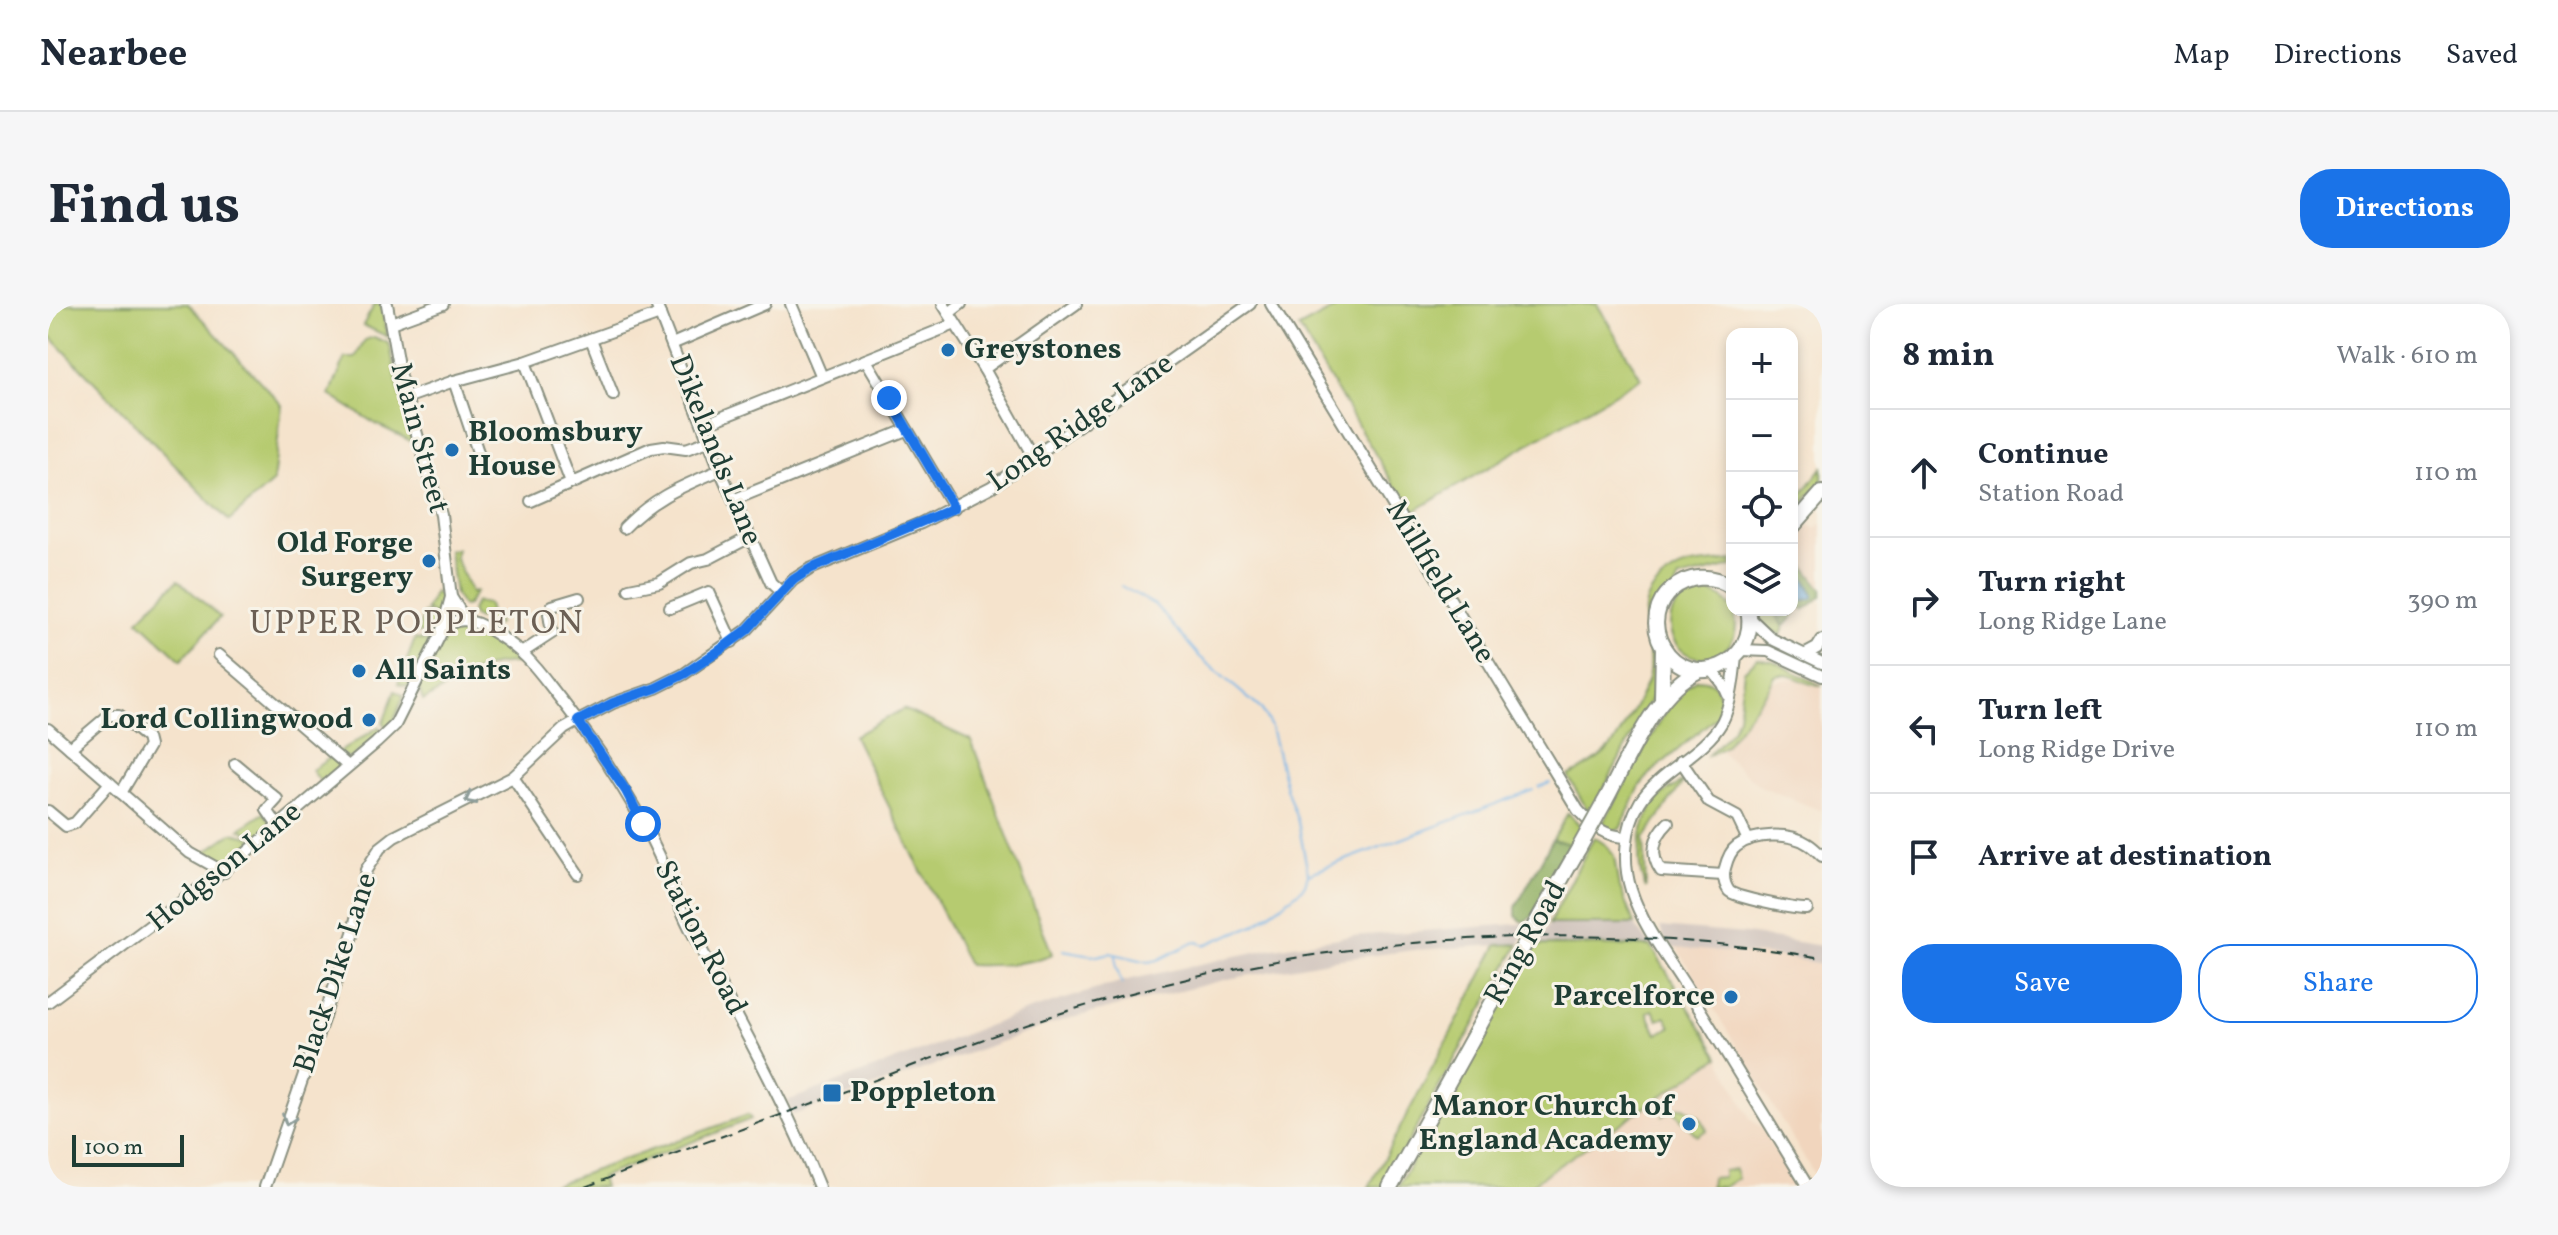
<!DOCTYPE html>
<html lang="en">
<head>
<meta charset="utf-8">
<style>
  :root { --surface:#fff; --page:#f6f6f7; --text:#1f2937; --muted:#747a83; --line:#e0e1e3; --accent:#1a73e8 }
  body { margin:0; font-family:Vollkorn,serif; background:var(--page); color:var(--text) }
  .controls { position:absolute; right:24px; top:24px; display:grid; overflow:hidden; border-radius:16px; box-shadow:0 4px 12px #0003 }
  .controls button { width:72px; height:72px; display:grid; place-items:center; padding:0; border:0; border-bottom:2px solid var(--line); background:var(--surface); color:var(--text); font:40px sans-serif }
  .scale { position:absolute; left:24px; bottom:20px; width:112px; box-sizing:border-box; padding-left:8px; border:4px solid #1f3d34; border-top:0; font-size:22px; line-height:28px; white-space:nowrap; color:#1f3d34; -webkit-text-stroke:6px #f7f3e8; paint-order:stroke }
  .stop { position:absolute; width:24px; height:24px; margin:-18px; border:6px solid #1a73e8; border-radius:50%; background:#fff }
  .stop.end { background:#1a73e8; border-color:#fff; box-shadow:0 2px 8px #0008 }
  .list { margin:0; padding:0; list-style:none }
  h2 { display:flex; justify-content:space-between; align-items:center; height:104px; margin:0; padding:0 32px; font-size:34px }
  h2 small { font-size:26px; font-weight:400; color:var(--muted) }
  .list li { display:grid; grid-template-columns:52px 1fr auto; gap:24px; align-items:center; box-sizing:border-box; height:128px; padding:0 32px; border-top:2px solid var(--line) }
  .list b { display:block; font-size:30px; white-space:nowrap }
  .list p { margin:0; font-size:26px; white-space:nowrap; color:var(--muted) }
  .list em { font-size:26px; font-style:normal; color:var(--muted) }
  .actions { display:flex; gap:16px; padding:24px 32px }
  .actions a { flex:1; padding:18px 0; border:2px solid var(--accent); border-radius:32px; text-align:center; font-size:28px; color:var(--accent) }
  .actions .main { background:var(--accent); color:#fff }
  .icon { flex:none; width:44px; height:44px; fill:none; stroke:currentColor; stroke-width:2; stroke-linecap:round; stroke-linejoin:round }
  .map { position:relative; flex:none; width:1774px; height:883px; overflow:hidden; border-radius:32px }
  header { display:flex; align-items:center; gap:48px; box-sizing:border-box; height:112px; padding:0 40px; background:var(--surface); border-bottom:2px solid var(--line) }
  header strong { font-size:38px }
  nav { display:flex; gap:44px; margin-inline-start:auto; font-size:28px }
  .intro { display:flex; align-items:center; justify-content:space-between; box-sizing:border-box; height:192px; padding:0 48px }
  h1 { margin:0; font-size:56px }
  .button { padding:20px 36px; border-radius:32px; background:var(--accent); color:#fff; font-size:28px; font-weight:700 }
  main { display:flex; gap:48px; padding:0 48px }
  aside { flex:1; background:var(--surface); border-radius:32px; box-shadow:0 4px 12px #0003 }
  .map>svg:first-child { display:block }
  .built { fill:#f1d5bd }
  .industrial { fill:#cec1ba }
  .green { fill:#b6cb6f; stroke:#6a8452; stroke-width:2; fill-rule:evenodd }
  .forest { fill:#90af62; stroke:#58764b; stroke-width:2 }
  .water { fill:#73b3e7; stroke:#49788e; stroke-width:2 }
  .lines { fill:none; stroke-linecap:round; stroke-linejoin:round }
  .stream { stroke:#73b3e7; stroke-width:2 }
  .minor-casing { stroke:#8a9080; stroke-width:14 }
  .highway-casing { stroke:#8a9080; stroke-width:18 }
  .minor { stroke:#fff; stroke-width:10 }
  .highway { stroke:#fff; stroke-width:14 }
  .rail { stroke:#1f3d34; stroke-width:2; stroke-dasharray:12 6; stroke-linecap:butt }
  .highway-bridge-casing { stroke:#8a9080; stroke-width:18; stroke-linecap:butt }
  .highway-bridge { stroke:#fff; stroke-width:14 }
  .oneway { stroke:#8f9e9a }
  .route { stroke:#1a73e8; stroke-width:10 }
  .poi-dot { fill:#1f6fb2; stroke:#f7f3e8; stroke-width:3 }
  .labels { text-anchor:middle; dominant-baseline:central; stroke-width:6; stroke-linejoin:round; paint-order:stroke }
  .poi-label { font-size:30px; font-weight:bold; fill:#1f3d34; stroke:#f7f3e8; text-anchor:start }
  .street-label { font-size:30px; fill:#1f3d34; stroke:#f7f3e8 }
  .quarter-label { font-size:34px; letter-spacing:2px; fill:#6b5f54; stroke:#f7f3e8 }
</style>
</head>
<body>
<header>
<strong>Nearbee</strong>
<nav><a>Map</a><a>Directions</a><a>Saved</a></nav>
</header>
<div class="intro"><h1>Find us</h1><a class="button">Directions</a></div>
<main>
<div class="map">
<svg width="1774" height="883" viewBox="0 0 1774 883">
  <rect width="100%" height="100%" fill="#f7f3e8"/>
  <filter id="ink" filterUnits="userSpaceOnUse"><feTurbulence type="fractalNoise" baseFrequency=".0125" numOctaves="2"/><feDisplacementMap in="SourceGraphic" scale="16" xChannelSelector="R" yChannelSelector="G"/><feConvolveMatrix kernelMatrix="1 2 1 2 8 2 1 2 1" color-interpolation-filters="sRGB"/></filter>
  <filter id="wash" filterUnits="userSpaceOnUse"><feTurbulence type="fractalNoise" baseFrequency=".006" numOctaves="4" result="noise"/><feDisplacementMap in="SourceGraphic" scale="32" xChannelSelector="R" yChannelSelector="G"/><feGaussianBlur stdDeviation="1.8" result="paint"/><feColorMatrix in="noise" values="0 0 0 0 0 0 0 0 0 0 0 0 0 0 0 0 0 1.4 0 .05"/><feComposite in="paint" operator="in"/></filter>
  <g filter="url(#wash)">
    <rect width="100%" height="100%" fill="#f5e3cc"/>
    <!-- built -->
    <g class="built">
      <path d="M1774 219V285L1747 250 1751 246 1746 241 1761 221 1768 225Z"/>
      <path d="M1774 347V507L1712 482 1673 448 1725 378 1750 374 1759 377Z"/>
      <path d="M1629 644 1727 652 1774 660V883Z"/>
      <path d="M1671 753 1703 816 1713 823 1745 880 1741 883H1479Z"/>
    </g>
    <!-- industrial -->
    <g class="industrial">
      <path d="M1483 619 1471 640 1366 646 1285 656 1180 675 1015 716 745 811 739 797 979 707 1075 677 1220 645 1304 632Z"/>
      <path d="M1501 620H1586L1603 642 1489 641Z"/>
      <path d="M1612 623 1698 630 1774 642V660L1727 652 1626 644 1618 638Z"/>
    </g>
    <!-- green -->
    <g class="green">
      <path d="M0 0H140L234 101 225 178 181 217 0 30Z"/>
      <path d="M327 0H333L340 33 315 21Z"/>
      <path d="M1295 0H1549L1593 74 1363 209 1251 24Z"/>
      <path d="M326 33 340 39 342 42 352 92 367 139 328 120 282 91 297 54H307L317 36Z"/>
      <path d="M1774 164V177L1744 212V203Z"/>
      <path d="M409 245 407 253 423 289 428 288 419 301 414 302 407 291 401 246Z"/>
      <path d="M1684 256V262L1631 275 1604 331C1610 352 1611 372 1604 393L1542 511 1520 472C1533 465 1550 457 1561 445 1571 435 1599 383 1601 369 1607 330 1576 299 1624 269 1641 257 1665 260 1684 256Z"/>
      <path d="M130 276 172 313 133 356 90 316Z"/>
      <circle cx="1655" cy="321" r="33"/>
      <path d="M387 288 396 295 392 313 378 306Z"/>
      <path d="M428 298 440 300 442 310 450 319 445 323 436 318 439 313 434 310 430 315 425 312 423 306Z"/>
      <path d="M1709 306H1724L1736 323 1733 331 1714 321Z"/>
      <path d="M376 309 393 315 387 329H369Z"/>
      <path d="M407 320C435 323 456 340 477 358L446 361 424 369 375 397 370 382 396 329Z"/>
      <path d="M367 335 384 339 361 383 350 380Z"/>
      <path d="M1709 354 1725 357 1774 382C1755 382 1748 367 1727 372L1721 384 1677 442 1658 453 1684 426 1690 412 1696 367Z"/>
      <path d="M1649 375C1671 375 1676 392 1670 411L1602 470 1592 482 1572 525 1564 527 1553 522 1623 398 1635 384Z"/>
      <path d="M347 387 356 392 346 416 338 423 335 419Z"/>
      <path d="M855 405 923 436 1004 650C980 661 947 662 920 661L806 432Z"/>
      <path d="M331 423 334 428 302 455 290 449Z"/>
      <path d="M285 452 292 463 274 480 264 466Z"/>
      <path d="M1635 477 1638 478 1633 481 1596 535 1598 584C1585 557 1592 514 1613 492 1619 486 1628 483 1635 477Z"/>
      <path d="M216 509 225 522 211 534 192 525Z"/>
      <path d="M1520 509 1534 523 1526 542 1505 535Z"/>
      <path d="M184 529 202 533 206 537 179 559 170 558 154 550Z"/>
      <path d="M1546 533 1558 541 1566 552 1570 578 1586 620H1501Z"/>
      <path d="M1471 640 1335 883H1321C1363 801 1408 722 1449 641Z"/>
      <path d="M1489 641 1603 642 1671 753 1479 883H1350L1405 783ZM1605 706 1610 716 1618 713 1623 723 1609 730 1599 708Z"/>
      <path d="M1636 803 1651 812 1659 826 1649 832 1625 806 1614 813 1624 805Z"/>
      <path d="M700 811 703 815 553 873 556 883H500Z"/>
      <path d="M1687 865 1690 874 1676 883H1662L1663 874 1675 873V867Z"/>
    </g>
    <!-- forest -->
    <g class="forest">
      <path d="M1744 246 1774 285V292L1756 306 1753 304 1736 323 1730 312 1736 313 1753 297 1764 294 1765 289 1750 262 1744 259Z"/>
      <path d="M1505 535 1526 542 1484 613 1475 618 1468 612V603Z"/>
    </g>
    <!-- water -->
    <path class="water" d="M1745 260 1750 261 1766 292 1764 294 1753 297 1744 305Z"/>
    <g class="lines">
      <!-- stream -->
      <g class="stream">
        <path d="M1073 282 1107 301 1152 353 1214 406 1223 423 1238 484 1250 518 1260 569"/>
        <path d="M1491 483 1502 479"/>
        <path d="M1015 646 1049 652 1062 649 1101 658 1110 656 1144 639 1150 638 1156 641 1206 621 1249 589 1257 581 1260 570 1485 486"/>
        <path d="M1068 651V663L1074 680"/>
      </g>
    </g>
  </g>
  <g filter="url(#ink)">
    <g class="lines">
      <defs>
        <g id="minor">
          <path d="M339 0 352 73 393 211 403 293 417 315"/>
          <path d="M608 0 672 166 723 279 733 288"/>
          <path d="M743 0 774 73"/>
          <path d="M895 0 936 65 986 154"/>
          <path d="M1223 0 1530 506C1544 522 1558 533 1579 533"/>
          <path d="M901 9 913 0"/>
          <path d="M343 19 395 0"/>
          <path d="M543 35 565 91"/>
          <path d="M624 40 717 0"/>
          <path d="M818 56 906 204"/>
          <path d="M477 58 523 179"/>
          <path d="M936 65 1028 0"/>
          <path d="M406 77 432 154"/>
          <path d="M358 94 406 77 477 58 612 10"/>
          <path d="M655 121 907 20"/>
          <path d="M685 196 858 126"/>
          <path d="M483 197 603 144 616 142 638 145 660 137"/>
          <path d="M576 224C606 193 633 183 672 166"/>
          <path d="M581 285 611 279 643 259 660 255 702 233"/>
          <path d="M622 304 661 288 684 338"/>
          <path d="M1702 314 1724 335 1774 359"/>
          <path d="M394 326 403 293"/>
          <path d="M1693 346 1720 347 1774 372"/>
          <path d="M475 348 504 329 501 310 504 302 531 294"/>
          <path d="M171 351 300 462"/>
          <path d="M1756 351 1769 344 1774 336"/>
          <path d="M1688 353C1686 372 1683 401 1674 418 1655 451 1613 465 1592 498 1577 523 1574 558 1583 586 1595 624 1623 658 1643 691 1682 755 1721 819 1760 883"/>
          <path d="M1663 365 1675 380 1680 391"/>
          <path d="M0 425 142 549 176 568"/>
          <path d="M22 444 61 411H71L99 434 101 442 73 489"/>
          <path d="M1633 457 1661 498 1689 513 1700 536"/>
          <path d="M187 460 229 495 219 506 230 522"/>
          <path d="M465 473 530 570"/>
          <path d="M0 507 18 522 27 519 62 479"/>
          <path d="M1620 519C1606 533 1601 550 1613 567L1675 571"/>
          <path d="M1759 605C1746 605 1688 594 1681 587 1676 580 1675 572 1677 564 1679 556 1682 547 1689 542 1706 529 1741 528 1760 540 1765 543 1770 548 1774 552"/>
          <path d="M0 698 196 551 328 439 347 421 394 327C408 310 425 316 442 326 483 351 489 366 518 402 554 449 586 497 611 551 622 576 631 604 644 628 689 713 735 794 771 883"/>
          <path d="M217 883 305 629 318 566 332 544 346 533 465 473 516 425 530 417 565 399 608 384 636 370 699 326 745 276 762 265 873 219 943 183 1202 0"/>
        </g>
        <g id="highway">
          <path d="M1744 223 1774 189"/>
          <path d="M1684 283C1642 254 1589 298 1615 343 1643 390 1712 359 1700 306"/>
          <path d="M1614 395 1615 343"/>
          <path d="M1556 499C1580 456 1606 386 1652 366"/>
          <path d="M1492 612 1531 544"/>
          <path d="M1342 883 1469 654"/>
        </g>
      </defs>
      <!-- minor casing -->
      <use href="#minor" class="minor-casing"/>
      <!-- highway casing -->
      <use href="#highway" class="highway-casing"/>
      <!-- minor -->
      <use href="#minor" class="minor"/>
      <!-- highway -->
      <use href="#highway" class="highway"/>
      <!-- rail -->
      <path class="rail" d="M537 883C630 848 722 815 814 781 890 752 966 722 1044 700 1279 631 1533 613 1774 654"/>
      <defs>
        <g id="highway-bridge">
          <path d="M1531 544 1556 499"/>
          <path d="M1469 654 1492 612"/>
        </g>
      </defs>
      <!-- highway-bridge casing -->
      <use href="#highway-bridge" class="highway-bridge-casing"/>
      <!-- highway-bridge -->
      <use href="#highway-bridge" class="highway-bridge"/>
    </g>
    <!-- one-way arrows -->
    <defs><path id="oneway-chevron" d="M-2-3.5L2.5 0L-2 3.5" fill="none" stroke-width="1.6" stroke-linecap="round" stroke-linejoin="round" transform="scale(2)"/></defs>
    <g class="oneway">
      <use href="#oneway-chevron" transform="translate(422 495) rotate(153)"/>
      <use href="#oneway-chevron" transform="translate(240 816) rotate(109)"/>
    </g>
  </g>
  <g class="lines" filter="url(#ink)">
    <!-- route -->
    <path class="route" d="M595 520 578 487 530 417 565 399 608 384 636 370 668 349 699 326 745 276 762 265 906 204 841 94"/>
  </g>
  <!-- markers -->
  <g class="poi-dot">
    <circle cx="900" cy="46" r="8"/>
    <circle cx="404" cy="146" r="8"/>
    <circle cx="381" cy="257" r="8"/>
    <circle cx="311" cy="367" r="8"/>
    <circle cx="321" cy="416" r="8"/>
    <circle cx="1683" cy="693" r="8"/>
    <rect x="774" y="779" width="20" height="20" rx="4"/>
    <circle cx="1641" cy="820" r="8"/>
  </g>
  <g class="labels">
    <!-- poi labels -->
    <g class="poi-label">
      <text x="916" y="46">Greystones</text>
      <text x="420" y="129">Bloomsbury<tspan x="420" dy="34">House</tspan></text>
      <text x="365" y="240" text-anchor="end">Old Forge<tspan x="365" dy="34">Surgery</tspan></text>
      <text x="327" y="367">All Saints</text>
      <text x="305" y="416" text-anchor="end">Lord Collingwood</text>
      <text x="1667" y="693" text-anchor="end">Parcelforce</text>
      <text x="802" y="789">Poppleton</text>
      <text x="1625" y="803" text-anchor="end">Manor Church of<tspan x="1625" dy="34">England Academy</tspan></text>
    </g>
    <!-- street labels -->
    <g class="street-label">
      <text transform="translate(1033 119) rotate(-35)">Long Ridge Lane</text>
      <text transform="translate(371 134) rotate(75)">Main Street</text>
      <text transform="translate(667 146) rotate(68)">Dikelands Lane</text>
      <text transform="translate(1392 278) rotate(59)">Millfield Lane</text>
      <text transform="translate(177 563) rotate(-39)">Hodgson Lane</text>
      <text transform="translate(652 634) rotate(63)">Station Road</text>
      <text transform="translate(1478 639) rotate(-61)">Ring Road</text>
      <text transform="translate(288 669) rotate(-72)">Black Dike Lane</text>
    </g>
    <!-- quarter labels -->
    <g class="quarter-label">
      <text x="369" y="320">UPPER POPPLETON</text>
    </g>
  </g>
</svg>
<div class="controls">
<button>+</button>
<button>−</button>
<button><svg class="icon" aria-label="locate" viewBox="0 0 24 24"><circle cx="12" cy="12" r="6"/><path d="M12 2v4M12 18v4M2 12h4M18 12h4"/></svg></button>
<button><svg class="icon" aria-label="layers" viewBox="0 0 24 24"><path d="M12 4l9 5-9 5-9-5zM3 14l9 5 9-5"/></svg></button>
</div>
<div class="scale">100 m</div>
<div class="stop" style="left:595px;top:520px"></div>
<div class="stop end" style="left:841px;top:94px"></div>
</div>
<aside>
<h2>8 min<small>Walk · 610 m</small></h2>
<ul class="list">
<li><svg class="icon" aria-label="ahead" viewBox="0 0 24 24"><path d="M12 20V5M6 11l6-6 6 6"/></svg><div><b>Continue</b><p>Station Road</p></div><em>110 m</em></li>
<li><svg class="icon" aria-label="right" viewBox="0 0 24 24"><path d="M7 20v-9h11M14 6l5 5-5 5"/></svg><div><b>Turn right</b><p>Long Ridge Lane</p></div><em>390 m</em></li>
<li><svg class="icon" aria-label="left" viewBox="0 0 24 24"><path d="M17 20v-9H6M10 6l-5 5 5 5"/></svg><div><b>Turn left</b><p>Long Ridge Drive</p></div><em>110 m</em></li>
<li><svg class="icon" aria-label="arrive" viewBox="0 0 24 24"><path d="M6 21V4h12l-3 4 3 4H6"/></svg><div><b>Arrive at destination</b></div></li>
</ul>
<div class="actions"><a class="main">Save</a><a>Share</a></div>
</aside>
</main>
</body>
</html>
